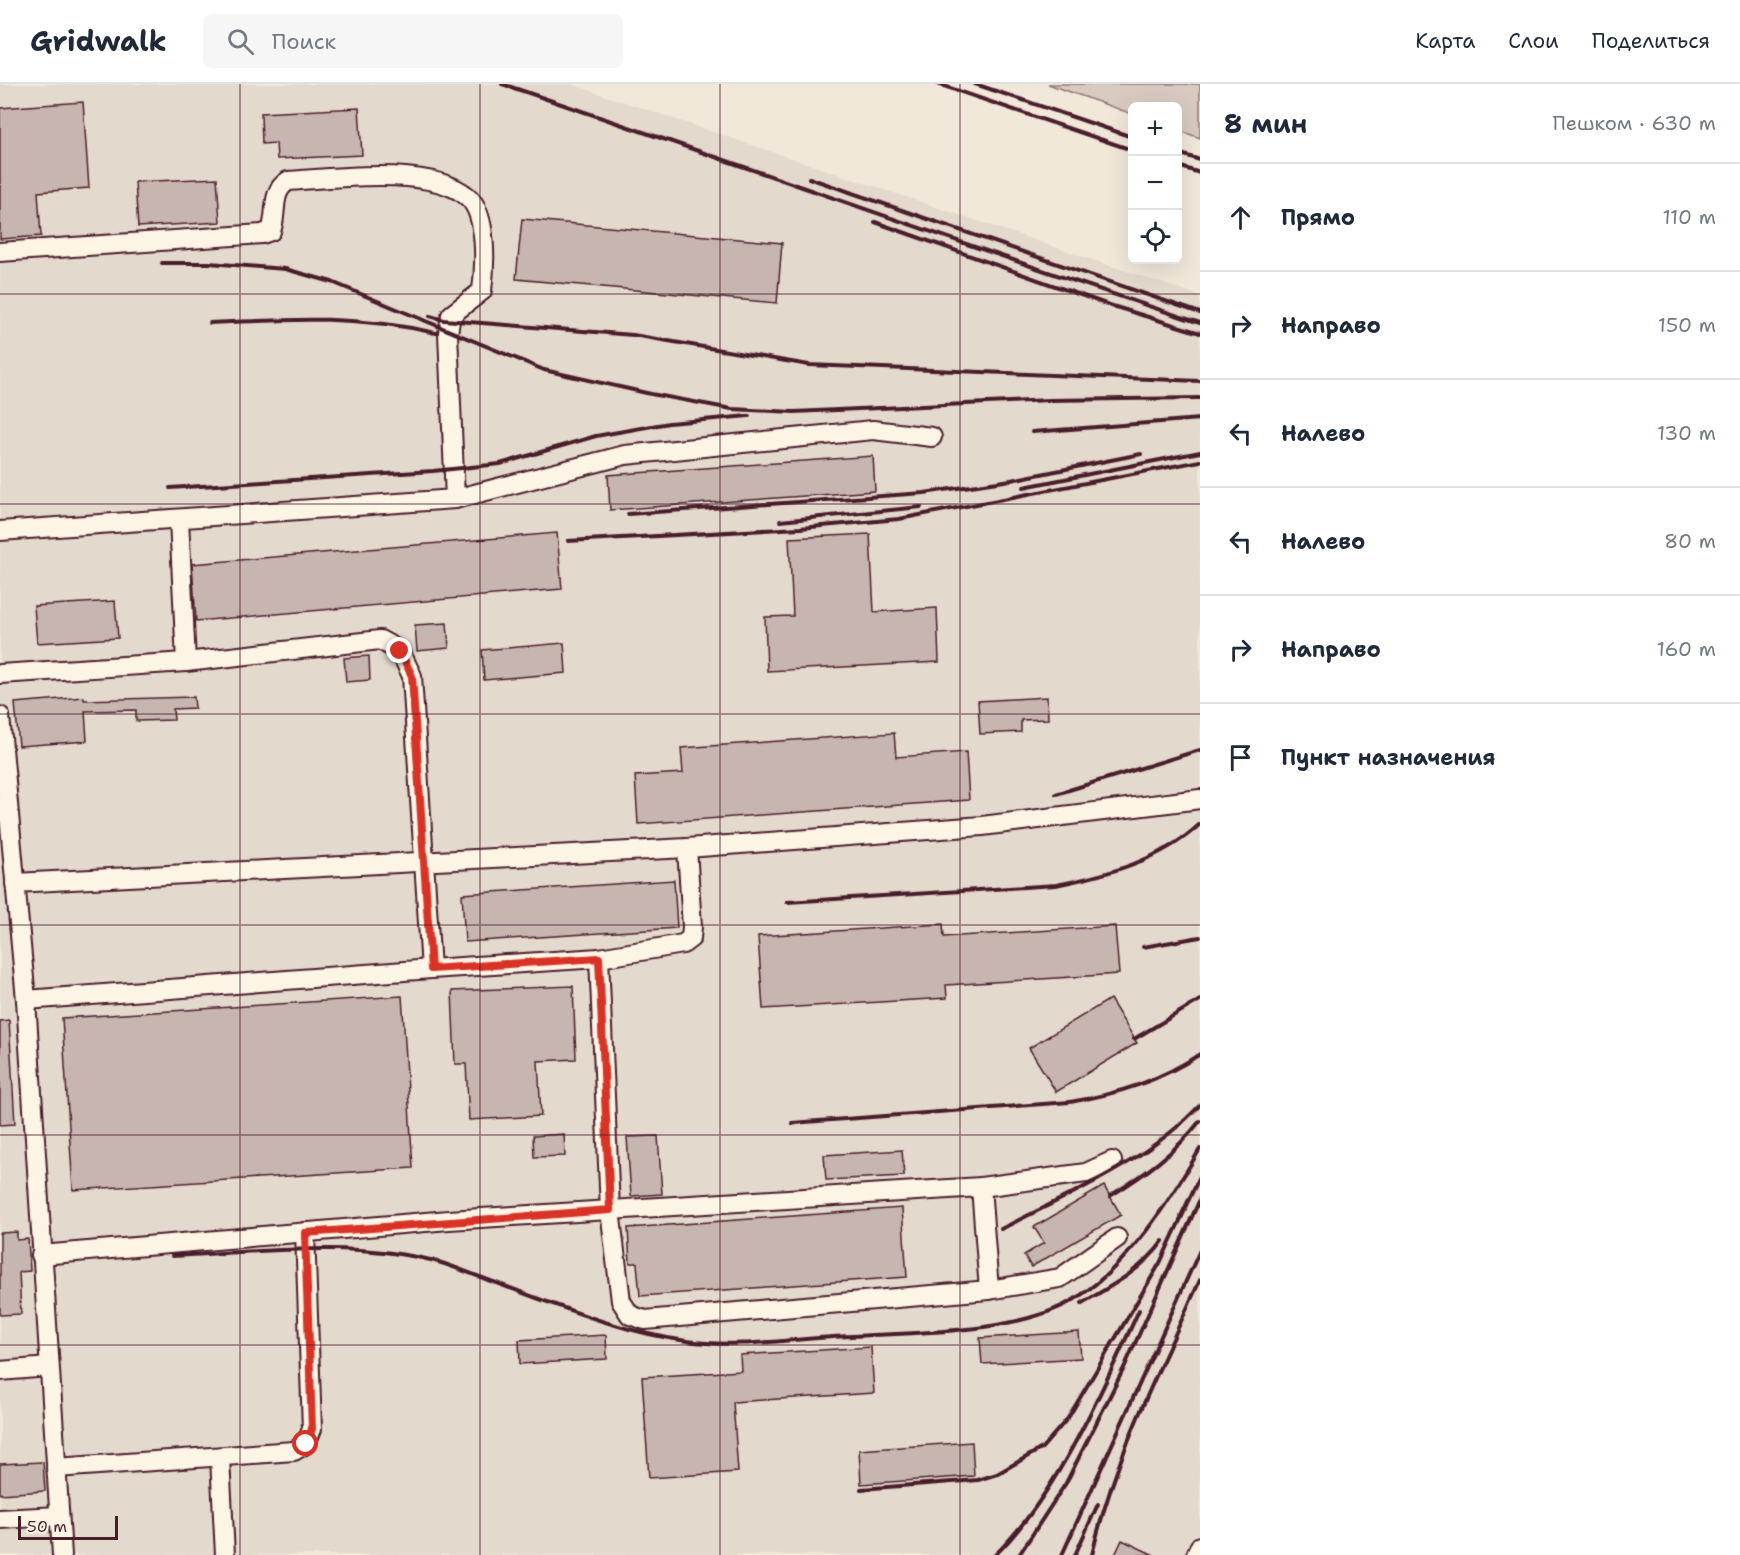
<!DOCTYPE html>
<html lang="ru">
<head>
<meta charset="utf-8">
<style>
  :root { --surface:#fff; --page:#f6f6f7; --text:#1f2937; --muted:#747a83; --line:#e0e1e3 }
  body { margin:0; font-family:"Shantell Sans",sans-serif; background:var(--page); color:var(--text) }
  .controls { position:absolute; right:18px; top:18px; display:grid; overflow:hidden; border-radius:9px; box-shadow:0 6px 24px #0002 }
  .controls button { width:54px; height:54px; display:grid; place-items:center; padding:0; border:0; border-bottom:2px solid var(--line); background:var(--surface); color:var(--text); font:30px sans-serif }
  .scale { position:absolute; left:18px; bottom:15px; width:100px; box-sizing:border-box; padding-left:6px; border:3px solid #4a1f2b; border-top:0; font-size:16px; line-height:21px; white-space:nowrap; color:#4a1f2b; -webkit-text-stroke:4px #fcf5e5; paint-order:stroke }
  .stop { position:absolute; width:18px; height:18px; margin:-14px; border:4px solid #d93025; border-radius:50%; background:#fff }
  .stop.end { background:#d93025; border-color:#fff; box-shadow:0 2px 6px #0008 }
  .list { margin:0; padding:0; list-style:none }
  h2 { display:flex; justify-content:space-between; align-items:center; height:78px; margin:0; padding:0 24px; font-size:26px }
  h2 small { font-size:20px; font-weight:400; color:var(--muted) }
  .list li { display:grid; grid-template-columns:39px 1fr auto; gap:18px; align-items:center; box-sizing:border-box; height:108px; padding:0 24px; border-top:2px solid var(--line) }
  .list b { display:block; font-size:22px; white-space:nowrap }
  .list em { font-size:20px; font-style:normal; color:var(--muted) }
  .icon { flex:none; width:33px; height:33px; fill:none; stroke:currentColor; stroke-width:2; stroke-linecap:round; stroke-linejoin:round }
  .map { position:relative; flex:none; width:1200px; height:1471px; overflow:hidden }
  header { display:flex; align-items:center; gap:36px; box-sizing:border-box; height:84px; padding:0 30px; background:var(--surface); border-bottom:2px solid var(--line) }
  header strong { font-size:28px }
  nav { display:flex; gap:33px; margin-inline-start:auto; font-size:21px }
  .search { width:420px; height:54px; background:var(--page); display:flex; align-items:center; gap:15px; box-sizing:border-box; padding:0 21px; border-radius:9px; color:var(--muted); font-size:22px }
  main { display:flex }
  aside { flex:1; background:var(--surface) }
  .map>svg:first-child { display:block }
  .built { fill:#e4d9cd }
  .green { fill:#d8cac0; stroke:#917476; stroke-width:1.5 }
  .building { fill:#c7b6af; stroke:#4a1f2b; stroke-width:1.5 }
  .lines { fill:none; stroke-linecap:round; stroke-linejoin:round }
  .minor-casing { stroke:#4a1f2b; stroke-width:22 }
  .minor { stroke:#fcf5e5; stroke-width:18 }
  .rail { stroke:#4a1f2b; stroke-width:4 }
  .route { stroke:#d93025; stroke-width:8 }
  .grid { fill:none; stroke:#4a1f2b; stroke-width:1.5; stroke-opacity:0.55 }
</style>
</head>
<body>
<header>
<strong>Gridwalk</strong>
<div class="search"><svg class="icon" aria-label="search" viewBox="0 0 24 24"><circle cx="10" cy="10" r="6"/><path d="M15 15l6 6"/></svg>Поиск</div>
<nav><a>Карта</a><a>Слои</a><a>Поделиться</a></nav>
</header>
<main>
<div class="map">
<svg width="1200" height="1471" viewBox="0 0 1200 1471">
  <rect width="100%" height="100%" fill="#f1e8da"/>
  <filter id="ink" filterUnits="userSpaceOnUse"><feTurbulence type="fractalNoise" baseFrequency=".0167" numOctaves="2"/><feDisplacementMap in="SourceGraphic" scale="12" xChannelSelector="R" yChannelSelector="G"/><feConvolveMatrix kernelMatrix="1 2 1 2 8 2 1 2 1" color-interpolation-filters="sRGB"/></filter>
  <g filter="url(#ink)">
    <!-- built -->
    <path class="built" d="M0 0H571L1200 212V1471H0Z"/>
    <!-- green -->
    <path class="green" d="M1048 0H1200V54L1178 46V22H1132V30Z"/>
    <!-- building -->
    <g class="building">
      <path d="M83 18 89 104 38 108 41 152 0 155V24Z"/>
      <path d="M359 24 362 71 277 75 276 59 262 60 261 29Z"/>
      <path d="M217 94 220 138 138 143 135 98Z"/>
      <path d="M522 135 782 159 777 219 516 195Z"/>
      <path d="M873 372 875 407 610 426 608 391Z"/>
      <path d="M557 449 562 505 196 537 192 480Z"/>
      <path d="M870 450 874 528 937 524 939 578 767 587 765 533 793 532 789 454Z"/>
      <path d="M115 517 118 554 37 559 34 522Z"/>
      <path d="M447 539 449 564 417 567 415 541Z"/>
      <path d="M564 559 566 589 484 596 482 566Z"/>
      <path d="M369 572 370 596 346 598 344 574Z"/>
      <path d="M84 613V616L194 613 195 624 173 625 174 636 136 637V626L85 627 87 657 19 662 15 619Z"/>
      <path d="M1047 613 1048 635 1021 636V648L980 650 978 617Z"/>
      <path d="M894 649 896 673 966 668 969 716 638 740 635 692 683 689 681 664Z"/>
      <path d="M674 796 677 844 465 858 462 810Z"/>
      <path d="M943 840 944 853 1115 842 1119 890 946 901 947 914 763 925 758 852Z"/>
      <path d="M573 902 576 975 538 977 541 1032 469 1036 466 980H455L452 907Z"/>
      <path d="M402 912 413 1084 73 1106 62 934Z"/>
      <path d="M1110 915 1137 959 1056 1008 1029 964Z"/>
      <path d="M9 936 15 1040 0 1041V937Z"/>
      <path d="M564 1050 565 1072 534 1073 533 1052Z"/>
      <path d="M658 1052 662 1110 631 1112 627 1053Z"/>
      <path d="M902 1066 904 1092 826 1096 824 1071Z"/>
      <path d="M1104 1102 1121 1131 1031 1183 1024 1171 1044 1159 1034 1143Z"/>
      <path d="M902 1124 907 1193 640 1212 637 1179H630L628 1144Z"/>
      <path d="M17 1148V1156L28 1155 30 1187 19 1188 21 1230 0 1231V1149Z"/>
      <path d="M1079 1248 1081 1274 982 1280 980 1254Z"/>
      <path d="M606 1251 607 1275 520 1280 519 1256Z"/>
      <path d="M871 1263 874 1309 733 1318 738 1388 649 1394 642 1293 741 1287 740 1271Z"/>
      <path d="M972 1358 974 1392 861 1400 859 1366Z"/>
      <path d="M43 1378 45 1407 0 1410V1380Z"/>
      <path d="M1122 1456 1154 1471H1115Z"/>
    </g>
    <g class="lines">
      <defs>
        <g id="minor">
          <path d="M0 168 262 150 271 147C278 129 270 108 288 97 334 94 432 81 468 113 488 131 485 183 482 207L451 231 448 249 455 415"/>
          <path d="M179 435 186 578"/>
          <path d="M0 447 455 415 625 371 873 346 932 353"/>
          <path d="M0 590 186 578 380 556 400 567 412 592 431 885 26 916"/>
          <path d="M0 632 26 916 62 1471"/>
          <path d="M15 799 687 764 982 742 1200 715"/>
          <path d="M599 874 610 1126 621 1217 630 1231 645 1236 989 1206 1060 1194 1117 1154"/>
          <path d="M431 885 599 874 683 860 691 854 692 843 687 764"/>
          <path d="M981 1103 989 1206"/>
          <path d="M41 1171 449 1136 981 1103 1086 1089 1112 1077"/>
          <path d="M0 1287 49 1283"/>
          <path d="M220 1374 225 1471"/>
          <path d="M56 1384 294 1367 306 1360 312 1345 305 1148"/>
          <path d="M0 1435 59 1432"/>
          <path d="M1196 1471 1200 1462"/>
        </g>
      </defs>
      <!-- minor casing -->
      <use href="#minor" class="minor-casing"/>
      <!-- minor -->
      <use href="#minor" class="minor"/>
      <!-- rail -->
      <g class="rail">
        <path d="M502 0C735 78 966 162 1200 239"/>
        <path d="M938 0 1132 66"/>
        <path d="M975 0 1132 53"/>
        <path d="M1178 69 1200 76"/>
        <path d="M1178 82 1200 89"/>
        <path d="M809 94 1200 229"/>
        <path d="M875 138 1106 220 1200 249"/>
        <path d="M162 179H209L285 185 332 198 544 286 651 310 732 325 794 328 1049 316 1200 314"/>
        <path d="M430 232 444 236 633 251 809 281 1200 297"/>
        <path d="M210 239C292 235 355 231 436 249"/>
        <path d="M1032 348 1200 335"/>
        <path d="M1024 403 1200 368"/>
        <path d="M170 404 433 387 500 380 596 352 669 339 749 332"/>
        <path d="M628 430 924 409 1011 396 1141 370"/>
        <path d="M780 437 921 423"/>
        <path d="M568 457 800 444 899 435 1200 377"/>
        <path d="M1056 710 1200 666"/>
        <path d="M787 818 1056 801C1107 791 1162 776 1200 740"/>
        <path d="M1143 863 1200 853"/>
        <path d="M1134 955 1200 916"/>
        <path d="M792 1039 1070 1018C1117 1010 1160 997 1200 970"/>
        <path d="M1110 1112C1144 1091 1175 1069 1200 1037"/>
        <path d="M1181 1132 1200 1092"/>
        <path d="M1001 1145C1069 1110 1147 1078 1200 1021"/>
        <path d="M172 1172C259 1168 350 1156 435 1177 453 1182 471 1190 488 1196 552 1219 619 1248 687 1257 734 1264 785 1256 833 1253 903 1248 1015 1252 1075 1215 1129 1181 1168 1119 1200 1065"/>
        <path d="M1082 1219C1112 1202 1143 1185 1163 1157"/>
        <path d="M861 1405 978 1396 997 1390 1042 1364 1068 1334 1160 1179 1185 1126"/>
        <path d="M995 1471C1056 1412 1104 1303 1139 1226"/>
        <path d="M1019 1471 1066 1399 1124 1284 1200 1115"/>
        <path d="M1062 1471 1200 1166"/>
        <path d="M1075 1471 1098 1420"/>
        <path d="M1092 1471C1115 1371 1158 1289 1200 1196"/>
      </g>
    </g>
  </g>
  <g class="lines" filter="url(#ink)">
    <!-- route -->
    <path class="route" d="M306 1360 312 1345 305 1149 610 1126 599 874 431 885 412 592 400 567"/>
  </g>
  <!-- grid -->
  <path class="grid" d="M240 0V1471M480 0V1471M720 0V1471M960 0V1471M0 210H1200M0 420H1200M0 630H1200M0 841H1200M0 1051H1200M0 1261H1200"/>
</svg>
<div class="controls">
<button>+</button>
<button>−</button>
<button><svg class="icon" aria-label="locate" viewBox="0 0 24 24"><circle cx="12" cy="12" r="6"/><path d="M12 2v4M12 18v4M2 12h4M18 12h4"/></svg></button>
</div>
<div class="scale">50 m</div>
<div class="stop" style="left:306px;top:1360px"></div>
<div class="stop end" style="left:400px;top:567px"></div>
</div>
<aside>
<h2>8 мин<small>Пешком · 630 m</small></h2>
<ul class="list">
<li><svg class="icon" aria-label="ahead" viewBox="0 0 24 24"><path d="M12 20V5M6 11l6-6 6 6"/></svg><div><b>Прямо</b></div><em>110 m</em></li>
<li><svg class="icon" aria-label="right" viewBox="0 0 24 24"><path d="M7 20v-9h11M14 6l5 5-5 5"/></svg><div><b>Направо</b></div><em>150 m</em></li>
<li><svg class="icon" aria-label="left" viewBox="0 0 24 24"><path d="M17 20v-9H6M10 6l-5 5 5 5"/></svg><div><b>Налево</b></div><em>130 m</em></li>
<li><svg class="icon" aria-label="left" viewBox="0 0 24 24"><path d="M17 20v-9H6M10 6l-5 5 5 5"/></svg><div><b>Налево</b></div><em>80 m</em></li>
<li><svg class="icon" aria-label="right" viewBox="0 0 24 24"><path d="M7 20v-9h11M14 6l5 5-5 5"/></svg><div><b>Направо</b></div><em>160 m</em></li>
<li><svg class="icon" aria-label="arrive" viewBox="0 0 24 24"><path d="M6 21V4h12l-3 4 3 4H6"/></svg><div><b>Пункт назначения</b></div></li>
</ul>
</aside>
</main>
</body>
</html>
